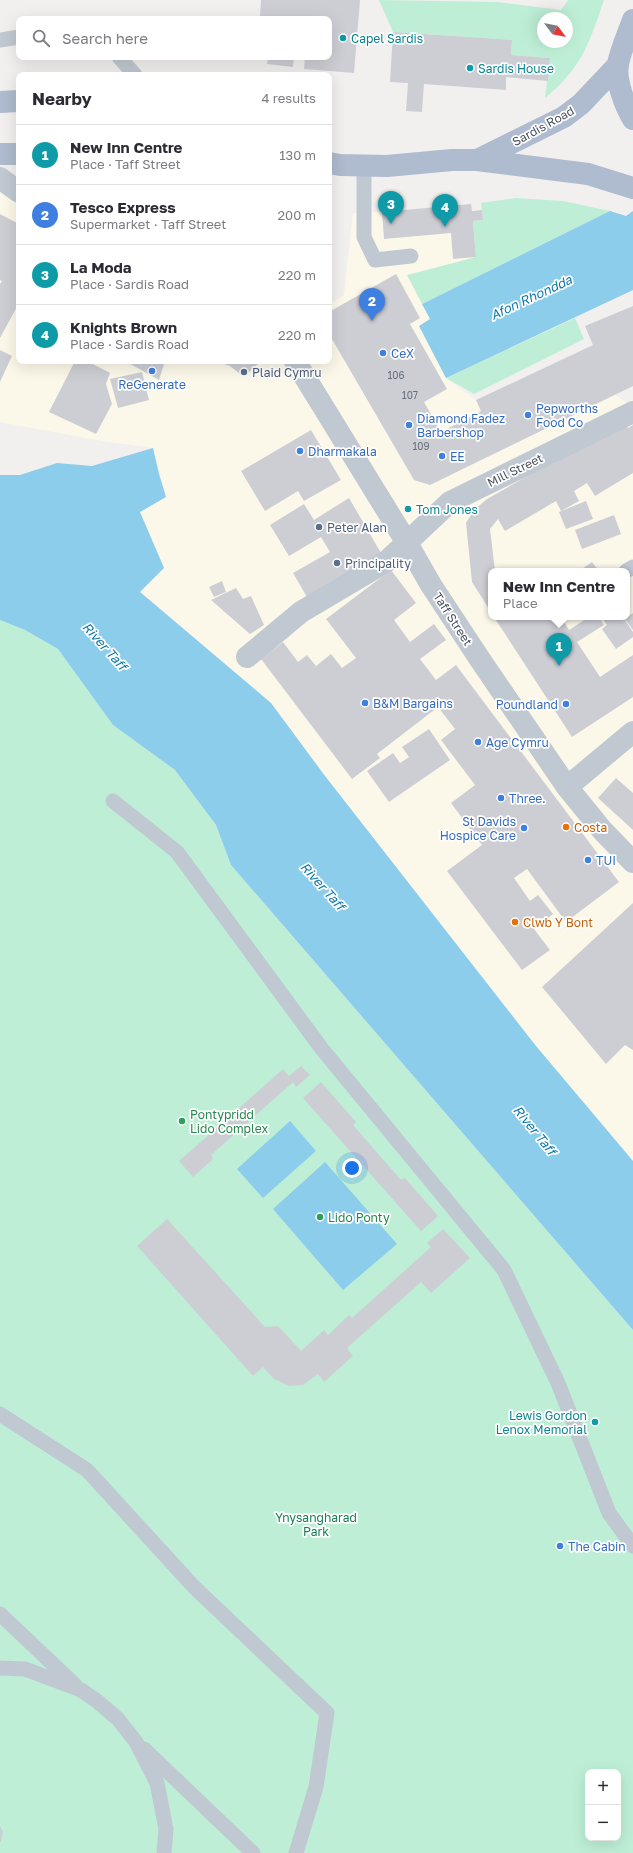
<!DOCTYPE html>
<html lang="en">
<head>
<meta charset="utf-8">
<style>
  :root { --surface:#fff; --page:#f2f2f3; --text:#2b2b33; --muted:#7c7c81; --line:#e1e1e2; --accent:#1b5ce0 }
  body { margin:0; font-family:"Golos Text",sans-serif; background:var(--page); color:var(--text) }
  .controls { position:absolute; right:12px; bottom:12px; display:grid; overflow:hidden; border-radius:8px; box-shadow:0 4px 16px #0002 }
  .controls button { width:36px; height:36px; display:grid; place-items:center; padding:0; border:0; border-bottom:1px solid var(--line); background:var(--surface); color:var(--text); font:20px sans-serif }
  .compass { position:absolute; left:537px; top:12px; width:36px; height:36px; border-radius:50%; background:var(--surface); box-shadow:0 4px 16px #0002; rotate:122deg }
  .you { position:absolute; left:352px; top:1168px; width:14px; height:14px; margin:-10px; border:3px solid #fff; border-radius:50%; background:#1a73e8; box-shadow:0 0 0 6px #1a73e833 }
  .badge { display:grid; place-items:center; width:26px; height:26px; border-radius:50%; background:var(--accent); color:#fff; font-size:13px; font-weight:700 }
  .pin { position:absolute; translate:-50% -33px; filter:drop-shadow(0 1px 2px #0008) }
  .pin::after { content:''; position:absolute; top:21px; width:14px; height:12px; background:inherit; clip-path:polygon(0 0,100% 0,50% 100%) }
  .popup { position:absolute; left:488px; top:568px; width:142px; height:52px; box-sizing:border-box; display:grid; place-content:center; border-radius:8px; background:var(--surface); filter:drop-shadow(0 1px 3px #0005); font-size:13px; white-space:nowrap; color:var(--muted) }
  .popup b { font-size:15px; color:var(--text) }
  .popup::after { content:''; position:absolute; left:50%; top:100%; margin-left:-8px; border:8px solid transparent; border-top-color:var(--surface) }
  .list { margin:0; padding:0; list-style:none }
  h2 { display:flex; justify-content:space-between; align-items:center; height:52px; margin:0; padding:0 16px; font-size:17px }
  h2 small { font-size:13px; font-weight:400; color:var(--muted) }
  .list li { display:grid; grid-template-columns:26px 1fr auto; gap:12px; align-items:center; box-sizing:border-box; height:60px; padding:0 16px; border-top:1px solid var(--line) }
  .list b { display:block; font-size:15px; white-space:nowrap }
  .list p { margin:0; font-size:13px; white-space:nowrap; color:var(--muted) }
  .list em { font-size:13px; font-style:normal; color:var(--muted) }
  .icon { flex:none; width:22px; height:22px; fill:none; stroke:currentColor; stroke-width:2; stroke-linecap:round; stroke-linejoin:round }
  .map { position:relative; flex:none; width:633px; height:1853px; overflow:hidden }
  .search { position:absolute; background:var(--surface); box-shadow:0 4px 16px #0002; left:16px; top:16px; width:316px; height:44px; display:flex; align-items:center; gap:10px; box-sizing:border-box; padding:0 14px; border-radius:8px; color:var(--muted); font-size:15px }
  .panel { position:absolute; background:var(--surface); box-shadow:0 4px 16px #0002; left:16px; top:72px; width:316px; height:292px; border-radius:8px }
  .map>svg:first-child { display:block }
  .commercial { fill:#fcf8e9; fill-rule:evenodd }
  .green { fill:#beefd6; fill-rule:evenodd }
  .water { fill:#8bcdeb }
  .building { fill:#ccced4 }
  .lines { fill:none; stroke-linecap:round; stroke-linejoin:round }
  .lane { stroke:#c0c8d1; stroke-width:15 }
  .street { stroke:#c0c8d1; stroke-width:22 }
  .primary { stroke:#afbbce; stroke-width:22 }
  .culture-dot { fill:#0f9aa8; stroke:#fff; stroke-width:1.5 }
  .shop-dot { fill:#3f7fe0; stroke:#fff; stroke-width:1.5 }
  .service-dot { fill:#5c6f8a; stroke:#fff; stroke-width:1.5 }
  .food-dot { fill:#e8710a; stroke:#fff; stroke-width:1.5 }
  .leisure-dot { fill:#2e9e5b; stroke:#fff; stroke-width:1.5 }
  .labels { text-anchor:middle; dominant-baseline:central; stroke-width:3.5; stroke-linejoin:round; paint-order:stroke }
  .number-label { font-size:10px; fill:#68707a }
  .culture-label { font-size:12px; fill:#0d838f; stroke:#fff; text-anchor:start }
  .street-label { font-size:12px; fill:#47505c; stroke:#fff }
  .shop-label { font-size:12px; fill:#366cbe; stroke:#fff; text-anchor:start }
  .service-label { font-size:12px; fill:#4e5e75; stroke:#fff; text-anchor:start }
  .food-label { font-size:12px; fill:#c56008; stroke:#fff; text-anchor:start }
  .leisure-label { font-size:12px; fill:#27864d; stroke:#fff; text-anchor:start }
  .park-label { font-size:12px; fill:#187e55; stroke:#fff }
  .water-label { font-size:13px; font-style:italic; fill:#0d78a9; stroke:#fff }
</style>
</head>
<body>
<div class="map">
<svg width="633" height="1853" viewBox="0 0 633 1853">
  <rect width="100%" height="100%" fill="#f2efef"/>
  <!-- commercial -->
  <path class="commercial" d="M0 190 19 192V361H329V304L344 295 353 213 399 211 482 210 483 220 473 221 476 257 430 319 419 326 446 378 476 400 593 345 614 394 633 407V1161L536 1046 325 776 271 703 140 591 164 568 140 512 166 497 153 448 102 441 0 422ZM491 571H627V617H491Z"/>
  <!-- green -->
  <g class="green">
    <path d="M379 0 498 2 561 10 568 0H604C590 42 581 69 545 98L550 58 511 55 512 40 393 32ZM543 18H567V42H543Z"/>
    <path d="M516 198 563 201 610 211 422 304 407 275 476 257 473 221 483 220 481 203Z"/>
    <path d="M575 318 584 339 474 394 446 378Z"/>
    <path d="M0 620 25 630 58 649 113 725 175 770 216 825 231 865 633 1330V1853H0ZM588 1772H618V1838H588Z"/>
  </g>
  <!-- water -->
  <g class="water">
    <path d="M610 211 626 216 633 211V290L446 378 419 326 430 319 422 304Z"/>
    <path d="M153 448 159 474 166 497 140 512 164 568 140 592 271 703 325 776 536 1046 633 1161V1330L231 865 216 825 175 770 113 725 58 649 25 630 0 620V475H20L57 463 92 466Z"/>
    <path d="M290 1121 316 1151 263 1198 237 1169Z"/>
    <path d="M325 1162 397 1244 343 1290 273 1209Z"/>
  </g>
  <!-- building -->
  <g class="building">
    <path d="M261 0H360L354 73 304 69 305 57H329V19H271V17L260 16Z"/>
    <path d="M393 32 512 40 511 55 550 58 548 81 506 77V90L424 84 422 112 406 111 408 83 390 82Z"/>
    <path d="M268 57H294L293 67 267 64Z"/>
    <path d="M471 204 472 211 482 210 483 220 473 221 476 257 453 259 451 233 384 239 382 212Z"/>
    <path d="M0 214 19 224V303L0 338V284L2 281 0 280Z"/>
    <path d="M396 274 420 318 410 324 447 389 424 402 441 432 481 411 476 400 593 345 585 326 633 306V386L430 485 414 480 329 334V312Z"/>
    <path d="M0 350 12 356 0 382Z"/>
    <path d="M75 361H87L110 373 106 384 112 404 96 434 49 412Z"/>
    <path d="M125 361H165L159 380Z"/>
    <path d="M215 361H261L244 377 230 366Z"/>
    <path d="M142 372 149 400 118 408 110 379Z"/>
    <path d="M624 421 628 428 633 425V473L595 496 587 483 574 491 579 501 561 511 556 501 505 531 498 519 490 529 495 571H491V612L472 582 466 523 474 510 487 499Z"/>
    <path d="M311 430 341 480 304 501 298 491 265 511 241 471Z"/>
    <path d="M349 498 381 553 307 597 293 573 330 552 321 537 289 556 270 525 304 504 314 520Z"/>
    <path d="M586 501 593 519 566 529 559 512Z"/>
    <path d="M614 515 621 534 582 549 575 530Z"/>
    <path d="M592 562 599 571H579Z"/>
    <path d="M391 570 416 603 394 620 410 642 434 624 446 640 420 659 436 680 456 665 619 882 566 922 527 869 514 878 530 901 538 895 553 914 534 929 550 950 522 970 447 871 482 845 451 803 475 785 441 740 455 729 438 707 377 754 380 758 352 779 261 659 283 642 298 662 307 655 316 666 331 654 342 668 356 658 326 619Z"/>
    <path d="M222 581 226 592 214 597 209 587Z"/>
    <path d="M236 588 243 599 251 596 264 625 250 634 211 600Z"/>
    <path d="M633 613V630L625 619Z"/>
    <path d="M494 617H561L569 630 589 617H599L604 625 577 642 600 677 633 655V697L572 737Z"/>
    <path d="M601 617H623L633 632V637L616 649 602 629 607 625Z"/>
    <path d="M429 729 450 760 389 802 367 771 393 753 400 763 409 757 402 747Z"/>
    <path d="M616 778 633 793V830L598 798Z"/>
    <path d="M633 903V1050L625 1045 606 1064 542 987Z"/>
    <path d="M301 1066 310 1075 296 1087 293 1082 211 1155 213 1159 193 1177 179 1161 283 1069 289 1076Z"/>
    <path d="M321 1082 356 1122 353 1125 401 1180 405 1178 438 1216 421 1231 303 1098Z"/>
    <path d="M167 1219 265 1327 277 1326 281 1329 301 1351 324 1330 328 1335 349 1315 352 1318 431 1247 427 1243 443 1229 470 1258 431 1293 421 1282 347 1348 353 1356 324 1382 318 1374 303 1385 289 1386 274 1379 263 1367 253 1376 137 1246Z"/>
    <path d="M0 1826 3 1832 1 1842H0Z"/>
  </g>
  <g class="lines">
    <!-- lane -->
    <g class="lane">
      <path d="M0 40 19 37"/>
      <path d="M119 57 135 75"/>
      <path d="M364 166V237L375 260 411 256"/>
      <path d="M626 571 633 567"/>
      <path d="M113 801 177 852 322 1049 504 1270 558 1383 609 1513 633 1546"/>
      <path d="M0 1414 87 1470 194 1587 327 1713 316 1787 296 1853"/>
      <path d="M0 1614 75 1685"/>
      <path d="M0 1668 25 1669 81 1690 97 1701 118 1719 136 1742 157 1783 166 1829 164 1853"/>
      <path d="M144 1749 253 1853"/>
    </g>
    <!-- street -->
    <g class="street">
      <path d="M0 178 19 192"/>
      <path d="M295 361 407 543 431 585 479 658 567 787 602 830 633 862"/>
      <path d="M247 657 301 612 387 561 450 502 633 412"/>
      <path d="M567 787 633 732"/>
    </g>
    <!-- primary -->
    <g class="primary">
      <path d="M633 20C628 34 621 49 618 64 615 80 625 106 633 119"/>
      <path d="M0 102 19 101"/>
      <path d="M0 154H19"/>
      <path d="M477 160 564 117 581 104 618 65"/>
      <path d="M329 163 340 165 387 166 452 160H477L588 174 633 188"/>
    </g>
  </g>
  <!-- markers -->
  <g class="culture-dot">
    <circle cx="343" cy="38" r="4"/>
    <circle cx="470" cy="68" r="4"/>
    <circle cx="408" cy="509" r="4"/>
    <circle cx="595" cy="1422" r="4"/>
  </g>
  <g class="shop-dot">
    <circle cx="383" cy="353" r="4"/>
    <circle cx="152" cy="371" r="4"/>
    <circle cx="528" cy="415" r="4"/>
    <circle cx="409" cy="425" r="4"/>
    <circle cx="300" cy="451" r="4"/>
    <circle cx="442" cy="456" r="4"/>
    <circle cx="365" cy="703" r="4"/>
    <circle cx="566" cy="704" r="4"/>
    <circle cx="478" cy="742" r="4"/>
    <circle cx="501" cy="798" r="4"/>
    <circle cx="524" cy="828" r="4"/>
    <circle cx="588" cy="860" r="4"/>
    <circle cx="560" cy="1546" r="4"/>
  </g>
  <g class="service-dot">
    <circle cx="244" cy="372" r="4"/>
    <circle cx="319" cy="527" r="4"/>
    <circle cx="337" cy="563" r="4"/>
  </g>
  <g class="food-dot">
    <circle cx="566" cy="827" r="4"/>
    <circle cx="515" cy="922" r="4"/>
  </g>
  <g class="leisure-dot">
    <circle cx="182" cy="1121" r="4"/>
    <circle cx="320" cy="1217" r="4"/>
  </g>
  <g class="labels">
    <!-- number labels -->
    <g class="number-label">
      <text x="396" y="375">106</text>
      <text x="410" y="395">107</text>
      <text x="421" y="446">109</text>
    </g>
    <!-- culture labels -->
    <g class="culture-label">
      <text x="351" y="38">Capel Sardis</text>
      <text x="478" y="68">Sardis House</text>
      <text x="416" y="509">Tom Jones</text>
      <text x="587" y="1415" text-anchor="end">Lewis Gordon<tspan x="587" dy="14">Lenox Memorial</tspan></text>
    </g>
    <!-- street labels -->
    <g class="street-label">
      <text transform="translate(543 126) rotate(-29)">Sardis Road</text>
      <text transform="translate(515 470) rotate(-26)">Mill Street</text>
      <text transform="translate(453 619) rotate(57)">Taff Street</text>
    </g>
    <!-- shop labels -->
    <g class="shop-label">
      <text x="391" y="353">CeX</text>
      <text x="152" y="384" text-anchor="middle">ReGenerate</text>
      <text x="536" y="408">Pepworths<tspan x="536" dy="14">Food Co</tspan></text>
      <text x="417" y="418">Diamond Fadez<tspan x="417" dy="14">Barbershop</tspan></text>
      <text x="308" y="451">Dharmakala</text>
      <text x="450" y="456">EE</text>
      <text x="373" y="703">B&amp;M Bargains</text>
      <text x="558" y="704" text-anchor="end">Poundland</text>
      <text x="486" y="742">Age Cymru</text>
      <text x="509" y="798">Three.</text>
      <text x="516" y="821" text-anchor="end">St Davids<tspan x="516" dy="14">Hospice Care</tspan></text>
      <text x="596" y="860">TUI</text>
      <text x="568" y="1546">The Cabin</text>
    </g>
    <!-- service labels -->
    <g class="service-label">
      <text x="252" y="372">Plaid Cymru</text>
      <text x="327" y="527">Peter Alan</text>
      <text x="345" y="563">Principality</text>
    </g>
    <!-- food labels -->
    <g class="food-label">
      <text x="574" y="827">Costa</text>
      <text x="523" y="922">Clwb Y Bont</text>
    </g>
    <!-- leisure labels -->
    <g class="leisure-label">
      <text x="190" y="1114">Pontypridd<tspan x="190" dy="14">Lido Complex</tspan></text>
      <text x="328" y="1217">Lido Ponty</text>
    </g>
    <!-- park labels -->
    <g class="park-label">
      <text x="316" y="1517">Ynysangharad<tspan x="316" dy="14">Park</tspan></text>
    </g>
    <!-- water labels -->
    <g class="water-label">
      <text transform="translate(531 297) rotate(-25)">Afon Rhondda</text>
      <text transform="translate(105 646) rotate(48)">River Taff</text>
      <text transform="translate(323 886) rotate(48)">River Taff</text>
      <text transform="translate(535 1130) rotate(51)">River Taff</text>
    </g>
  </g>
</svg>
<div class="controls">
<button>+</button>
<button>−</button>
</div>
<svg class="compass" viewBox="-18 -18 36 36"><path d="M0-13l5 13h-10z" fill="#e53935"/><path d="M0 13l5-13h-10z" fill="#7c7c81"/></svg>
<div class="you"></div>
<div class="pin badge" style="left:559px;top:666px;background:#0f9aa8">1</div>
<div class="popup"><b>New Inn Centre</b>Place</div>
<div class="pin badge" style="left:372px;top:321px;background:#3f7fe0">2</div>
<div class="pin badge" style="left:391px;top:224px;background:#0f9aa8">3</div>
<div class="pin badge" style="left:445px;top:227px;background:#0f9aa8">4</div>
<div class="search"><svg class="icon" aria-label="search" viewBox="0 0 24 24"><circle cx="10" cy="10" r="6"/><path d="M15 15l6 6"/></svg>Search here</div>
<section class="panel">
<h2>Nearby<small>4 results</small></h2>
<ul class="list">
<li><span class="badge" style="background:#0f9aa8">1</span><div><b>New Inn Centre</b><p>Place · Taff Street</p></div><em>130 m</em></li>
<li><span class="badge" style="background:#3f7fe0">2</span><div><b>Tesco Express</b><p>Supermarket · Taff Street</p></div><em>200 m</em></li>
<li><span class="badge" style="background:#0f9aa8">3</span><div><b>La Moda</b><p>Place · Sardis Road</p></div><em>220 m</em></li>
<li><span class="badge" style="background:#0f9aa8">4</span><div><b>Knights Brown</b><p>Place · Sardis Road</p></div><em>220 m</em></li>
</ul>
</section>
</div>
</body>
</html>
